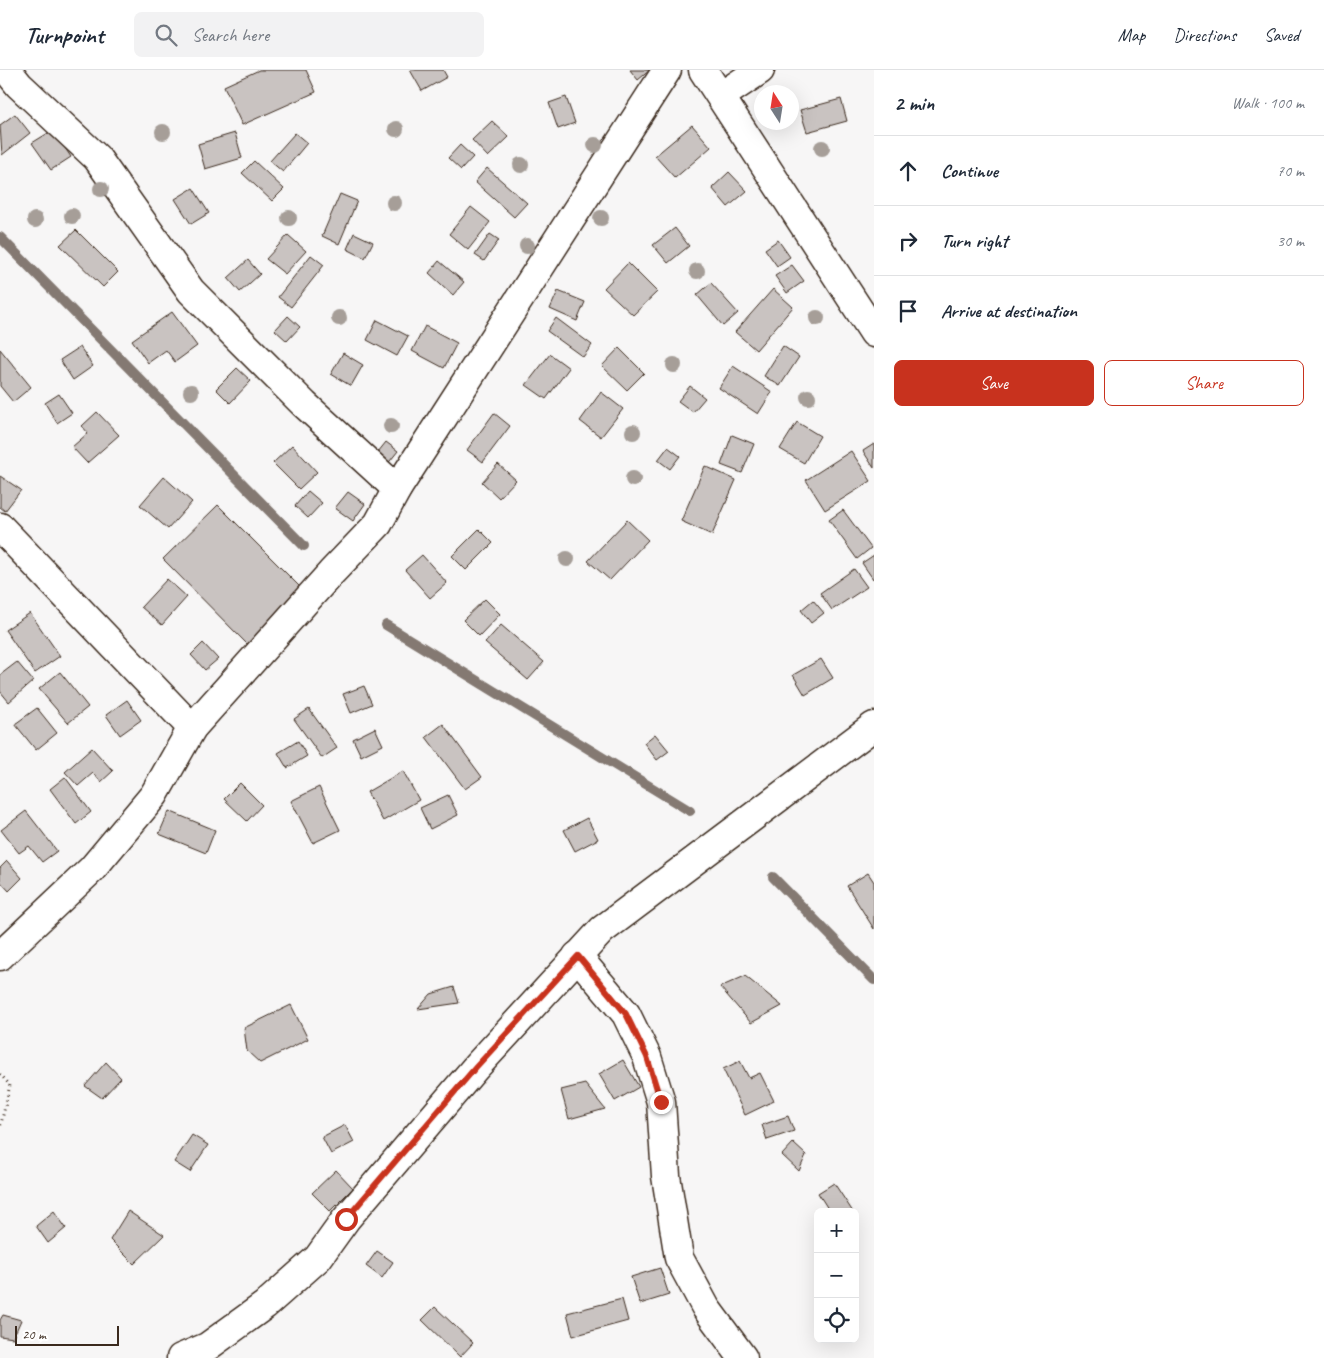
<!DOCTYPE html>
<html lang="en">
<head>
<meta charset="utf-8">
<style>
  :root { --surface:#fff; --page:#f2f2f3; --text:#1f2937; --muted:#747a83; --line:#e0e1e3; --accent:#c8321e }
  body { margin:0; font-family:Caveat,sans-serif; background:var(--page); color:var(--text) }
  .controls { position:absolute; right:15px; bottom:15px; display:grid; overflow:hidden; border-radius:8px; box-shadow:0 5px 20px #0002 }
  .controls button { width:45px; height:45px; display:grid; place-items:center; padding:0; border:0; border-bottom:1px solid var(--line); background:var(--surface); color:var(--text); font:25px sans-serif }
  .compass { position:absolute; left:754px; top:15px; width:45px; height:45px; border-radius:50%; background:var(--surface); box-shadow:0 5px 20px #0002; rotate:348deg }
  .scale { position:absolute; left:15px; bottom:12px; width:104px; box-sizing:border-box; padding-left:5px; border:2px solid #3b2a1e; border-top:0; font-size:14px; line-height:18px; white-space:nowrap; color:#3b2a1e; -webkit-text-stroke:4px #fff; paint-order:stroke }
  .stop { position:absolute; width:15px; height:15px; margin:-11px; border:4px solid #c8321e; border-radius:50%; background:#fff }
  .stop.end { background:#c8321e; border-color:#fff; box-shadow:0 1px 5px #0008 }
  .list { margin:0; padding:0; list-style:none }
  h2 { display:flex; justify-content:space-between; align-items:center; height:65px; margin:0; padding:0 20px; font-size:21px }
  h2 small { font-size:16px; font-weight:400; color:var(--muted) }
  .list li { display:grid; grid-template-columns:32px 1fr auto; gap:15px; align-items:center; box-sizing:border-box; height:70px; padding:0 20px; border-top:1px solid var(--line) }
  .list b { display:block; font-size:19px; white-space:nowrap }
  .list em { font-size:16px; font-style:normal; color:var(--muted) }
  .actions { display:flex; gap:10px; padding:15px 20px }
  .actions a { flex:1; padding:11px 0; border:1px solid var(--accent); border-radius:8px; text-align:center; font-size:18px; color:var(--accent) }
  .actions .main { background:var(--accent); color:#fff }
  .icon { flex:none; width:28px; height:28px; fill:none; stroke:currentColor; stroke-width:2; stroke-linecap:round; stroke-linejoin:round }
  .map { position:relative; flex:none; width:874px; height:1288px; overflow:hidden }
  header { display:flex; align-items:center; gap:30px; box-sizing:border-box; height:70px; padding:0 25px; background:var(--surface); border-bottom:1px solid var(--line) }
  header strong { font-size:24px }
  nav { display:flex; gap:28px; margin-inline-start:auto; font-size:18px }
  .search { width:350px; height:45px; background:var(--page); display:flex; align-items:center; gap:12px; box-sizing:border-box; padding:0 18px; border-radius:8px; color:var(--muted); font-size:19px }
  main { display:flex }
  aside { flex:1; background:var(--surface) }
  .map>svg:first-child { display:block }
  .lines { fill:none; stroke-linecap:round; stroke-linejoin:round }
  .stream { stroke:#847972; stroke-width:10 }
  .building { fill:#c9c3c1; stroke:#3b2a1e }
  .minor-casing { stroke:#3b2a1e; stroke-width:31 }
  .path { stroke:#3b2a1e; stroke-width:3; stroke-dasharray:1 4; stroke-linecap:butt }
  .minor { stroke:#fff; stroke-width:28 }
  .tree { fill:#a69e98 }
  .route { stroke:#c8321e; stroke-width:6 }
</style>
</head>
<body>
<header>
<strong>Turnpoint</strong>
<div class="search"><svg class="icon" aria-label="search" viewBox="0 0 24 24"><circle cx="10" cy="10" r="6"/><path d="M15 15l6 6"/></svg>Search here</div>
<nav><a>Map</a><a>Directions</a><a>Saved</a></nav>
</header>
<main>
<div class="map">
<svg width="874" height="1288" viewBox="0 0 874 1288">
  <rect width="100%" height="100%" fill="#f7f6f6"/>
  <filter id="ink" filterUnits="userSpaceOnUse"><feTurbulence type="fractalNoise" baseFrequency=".02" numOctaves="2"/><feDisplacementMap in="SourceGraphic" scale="10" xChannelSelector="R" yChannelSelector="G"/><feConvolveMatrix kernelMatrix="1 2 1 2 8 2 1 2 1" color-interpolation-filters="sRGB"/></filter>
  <g filter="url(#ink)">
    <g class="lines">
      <!-- stream -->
      <g class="stream">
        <path d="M0 167 304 476"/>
        <path d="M386 555 690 741"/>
        <path d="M773 807 874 910"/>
      </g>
    </g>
    <!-- building -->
    <g class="building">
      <path d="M259 0H306L316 22 242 55 224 16Z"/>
      <path d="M410 0H443L447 7 422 21Z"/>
      <path d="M630 0H650L638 10Z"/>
      <path d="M566 27 575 53 558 59 549 33Z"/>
      <path d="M841 29 847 51 807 62 800 40Z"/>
      <path d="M15 44 30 63 2 85 0 55Z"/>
      <path d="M492 51 509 67 488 87 472 70Z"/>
      <path d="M692 55 711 77 675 108 655 86Z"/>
      <path d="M53 60 71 87 51 100 32 73Z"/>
      <path d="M235 63 242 88 205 99 198 74Z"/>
      <path d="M295 63 307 73 283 102 270 91Z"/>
      <path d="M460 75 473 87 461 100 448 88Z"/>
      <path d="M254 91 284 119 272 131 242 103Z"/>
      <path d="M487 98 527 133 514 147 475 112Z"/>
      <path d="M729 102 747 121 728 137 712 118Z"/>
      <path d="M193 118 209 143 191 154 175 129Z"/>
      <path d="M340 124 357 131 339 174 322 166Z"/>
      <path d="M471 137 490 152 468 180 449 164Z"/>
      <path d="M675 158 689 176 668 193 653 175Z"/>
      <path d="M76 160 118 202 103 217 60 175Z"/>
      <path d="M354 163 373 172 365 188 347 179Z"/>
      <path d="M490 164 499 170 484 191 475 185Z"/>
      <path d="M288 165 306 181 285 204 266 189Z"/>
      <path d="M778 170 790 187 777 196 765 179Z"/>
      <path d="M311 185 324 195 291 237 278 227Z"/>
      <path d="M248 190 260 204 240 222 228 208Z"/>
      <path d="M439 191 464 212 453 225 429 203Z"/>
      <path d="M628 193 657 222 633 245 604 218Z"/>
      <path d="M792 195 804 211 787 223 775 206Z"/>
      <path d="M711 213 738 243 723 256 697 225Z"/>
      <path d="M773 219 793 237 756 280 735 262Z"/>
      <path d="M558 221 585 232 577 251 550 239Z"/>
      <path d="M172 242 197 276 175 292 166 280 148 293 132 270Z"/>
      <path d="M288 246 300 257 287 271 275 260Z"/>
      <path d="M556 248 592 275 583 287 547 261Z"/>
      <path d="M377 250 408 266 397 286 367 270Z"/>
      <path d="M425 256 457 273 444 298 412 281Z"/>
      <path d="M783 276 799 287 780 316 764 306Z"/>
      <path d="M80 277 93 296 73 310 60 290Z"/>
      <path d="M619 278 644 303 627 320 602 296Z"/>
      <path d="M0 279 31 317 13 332 0 316Z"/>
      <path d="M343 283 363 295 351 316 331 304Z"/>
      <path d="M550 284 569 298 546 329 526 315Z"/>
      <path d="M733 296 772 322 758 344 719 318Z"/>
      <path d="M237 298 251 311 230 333 216 319Z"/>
      <path d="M690 316 705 328 693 342 678 331Z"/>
      <path d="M601 322 623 339 601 367 580 351Z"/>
      <path d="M59 324 72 343 57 353 45 333Z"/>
      <path d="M97 342 119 365 87 393 72 377 88 363 82 356Z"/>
      <path d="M494 343 510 356 483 392 467 380Z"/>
      <path d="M797 352 820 366 804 393 780 379Z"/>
      <path d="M732 365 754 374 742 403 721 395Z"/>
      <path d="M386 372 398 381 386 396 374 387Z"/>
      <path d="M874 374V398L863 381Z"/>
      <path d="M292 375 317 402 299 419 273 393Z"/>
      <path d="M668 377 680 386 670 399 658 390Z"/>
      <path d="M851 381 871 411 825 440 806 410Z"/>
      <path d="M498 394 516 410 499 428 482 412Z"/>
      <path d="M705 396 736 410 712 465 681 451Z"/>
      <path d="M0 406 21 420 5 441 0 437Z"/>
      <path d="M164 407 192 432 168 459 140 435Z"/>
      <path d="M308 421 322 433 308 448 295 436Z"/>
      <path d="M348 422 365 434 353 451 335 438Z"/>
      <path d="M218 435 302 519 247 574 163 489Z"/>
      <path d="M843 440 871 478 857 489 829 450Z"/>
      <path d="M627 450 648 470 610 510 588 491Z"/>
      <path d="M479 459 493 473 466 500 452 486Z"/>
      <path d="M422 485 447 513 430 528 405 500Z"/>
      <path d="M874 485V508L873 509 862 493Z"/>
      <path d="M854 499 867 517 832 540 820 523Z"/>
      <path d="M167 509 187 527 162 555 141 537Z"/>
      <path d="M485 529 500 544 479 566 463 550Z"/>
      <path d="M813 530 824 543 811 553 801 540Z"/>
      <path d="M30 543 60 586 35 603 5 560Z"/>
      <path d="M501 555 544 592 528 610 485 573Z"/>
      <path d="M203 573 218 589 205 600 191 585Z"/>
      <path d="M821 589 833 608 805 625 793 605Z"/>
      <path d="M17 592 33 611 9 632 0 621V605Z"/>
      <path d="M60 602 88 637 68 653 39 619Z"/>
      <path d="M364 616 372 634 351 643 343 624Z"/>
      <path d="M127 630 141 650 120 665 106 645Z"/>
      <path d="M37 638 57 663 36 680 15 654Z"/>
      <path d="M309 639 337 678 322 688 294 649Z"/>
      <path d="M443 654 482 707 465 719 426 667Z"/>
      <path d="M375 658 383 675 361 686 353 669Z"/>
      <path d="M655 664 669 681 657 690 644 673Z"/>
      <path d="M298 671 307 686 287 698 278 683Z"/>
      <path d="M92 678 113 701 101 712 93 703 78 716 65 702Z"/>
      <path d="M403 701 419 730 383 751 367 722Z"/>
      <path d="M65 707 91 742 76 754 50 719Z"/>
      <path d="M240 713 262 735 247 751 224 729Z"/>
      <path d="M319 717 340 760 313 773 291 731Z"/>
      <path d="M448 725 458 745 430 759 420 738Z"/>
      <path d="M26 741 57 781 42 792 29 776 19 783 1 760Z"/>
      <path d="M169 741 215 760 206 783 159 764Z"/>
      <path d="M587 748 598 769 575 781 564 760Z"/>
      <path d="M7 791 22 808 9 821 0 811V798Z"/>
      <path d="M868 803 874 812V859L847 816Z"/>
      <path d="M745 906 782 936 751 953 720 917Z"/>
      <path d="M454 917 459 933 418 939 431 924Z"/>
      <path d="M291 935 308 969 260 993 247 981 244 958Z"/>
      <path d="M623 990 639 1017 615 1031 599 1004Z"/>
      <path d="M740 991 749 1008 760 1003 774 1031 745 1045 723 999Z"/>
      <path d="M106 992 121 1008 102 1028 85 1016Z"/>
      <path d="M585 1014 605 1039 569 1049 561 1020Z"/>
      <path d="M788 1046 794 1061 767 1070 762 1055Z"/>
      <path d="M345 1055 354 1072 331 1084 322 1067Z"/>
      <path d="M192 1065 208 1075 190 1102 174 1092Z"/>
      <path d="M793 1073 806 1085 799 1101 782 1085Z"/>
      <path d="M336 1100 353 1118 330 1141 312 1123Z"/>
      <path d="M834 1113 853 1142H830L818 1123Z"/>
      <path d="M54 1141 66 1158 48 1173 36 1156Z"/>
      <path d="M128 1141 164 1165 134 1194 110 1170Z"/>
      <path d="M377 1181 393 1192 382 1208 366 1196Z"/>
      <path d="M660 1198 669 1225 640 1234 631 1207Z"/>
      <path d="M622 1229 628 1251 573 1266 567 1243Z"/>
      <path d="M435 1237 473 1273 460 1287 422 1250Z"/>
      <path d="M3 1245 21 1250 13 1268 0 1266V1250Z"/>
    </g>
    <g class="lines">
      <defs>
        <g id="minor">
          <path d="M7 0 19 15 97 88 191 221 304 334 397 419"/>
          <path d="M703 0 874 263"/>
          <path d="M721 26 760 0"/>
          <path d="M0 457 192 658"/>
          <path d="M0 886 92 799 154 725 192 658 331 503 378 454 397 419 667 0"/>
          <path d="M577 886 626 944 647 987 661 1032 666 1106 679 1188 706 1238 743 1288"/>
          <path d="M181 1288 207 1277 265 1235 318 1188 346 1149 476 997 602 860 874 656"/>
        </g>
      </defs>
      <!-- minor casing -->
      <use href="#minor" class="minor-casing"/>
      <!-- path -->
      <path class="path" d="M0 1004 10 1015 0 1058"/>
      <!-- minor -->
      <use href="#minor" class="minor"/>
    </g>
    <!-- trees -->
    <g class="tree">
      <circle cx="396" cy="59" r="8"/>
      <circle cx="163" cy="62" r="8"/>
      <circle cx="595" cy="75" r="8"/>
      <circle cx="822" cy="78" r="8"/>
      <circle cx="521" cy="95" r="8"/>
      <circle cx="101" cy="119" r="8"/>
      <circle cx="394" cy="133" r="8"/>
      <circle cx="72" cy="146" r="8"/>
      <circle cx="289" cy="148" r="8"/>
      <circle cx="601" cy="148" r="8"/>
      <circle cx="35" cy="150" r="8"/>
      <circle cx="527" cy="176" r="8"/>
      <circle cx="697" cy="201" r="8"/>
      <circle cx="339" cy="248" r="8"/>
      <circle cx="817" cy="248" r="8"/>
      <circle cx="674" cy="295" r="8"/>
      <circle cx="191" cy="322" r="8"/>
      <circle cx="808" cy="327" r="8"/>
      <circle cx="391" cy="356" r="8"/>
      <circle cx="633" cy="362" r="8"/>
      <circle cx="633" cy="409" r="8"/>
      <circle cx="567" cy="489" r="8"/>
    </g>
  </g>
  <g class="lines" filter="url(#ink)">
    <!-- route -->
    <path class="route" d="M346 1149 476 997 578 886 626 944 647 987 661 1032"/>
  </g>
</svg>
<div class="controls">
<button>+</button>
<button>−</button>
<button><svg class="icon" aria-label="locate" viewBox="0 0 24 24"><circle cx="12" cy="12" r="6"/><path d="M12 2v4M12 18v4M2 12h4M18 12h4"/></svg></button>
</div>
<svg class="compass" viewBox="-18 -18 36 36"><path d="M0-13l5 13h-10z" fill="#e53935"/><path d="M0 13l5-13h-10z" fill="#747a83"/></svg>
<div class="scale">20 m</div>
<div class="stop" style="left:346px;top:1149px"></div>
<div class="stop end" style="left:661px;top:1032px"></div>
</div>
<aside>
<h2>2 min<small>Walk · 100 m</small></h2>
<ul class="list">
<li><svg class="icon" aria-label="ahead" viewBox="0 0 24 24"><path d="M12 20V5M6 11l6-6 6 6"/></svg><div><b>Continue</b></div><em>70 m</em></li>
<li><svg class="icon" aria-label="right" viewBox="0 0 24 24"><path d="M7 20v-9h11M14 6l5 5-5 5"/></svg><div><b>Turn right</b></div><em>30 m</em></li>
<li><svg class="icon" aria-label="arrive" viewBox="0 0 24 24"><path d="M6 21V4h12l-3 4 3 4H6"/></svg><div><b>Arrive at destination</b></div></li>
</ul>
<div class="actions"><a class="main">Save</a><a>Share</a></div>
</aside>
</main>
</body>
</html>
